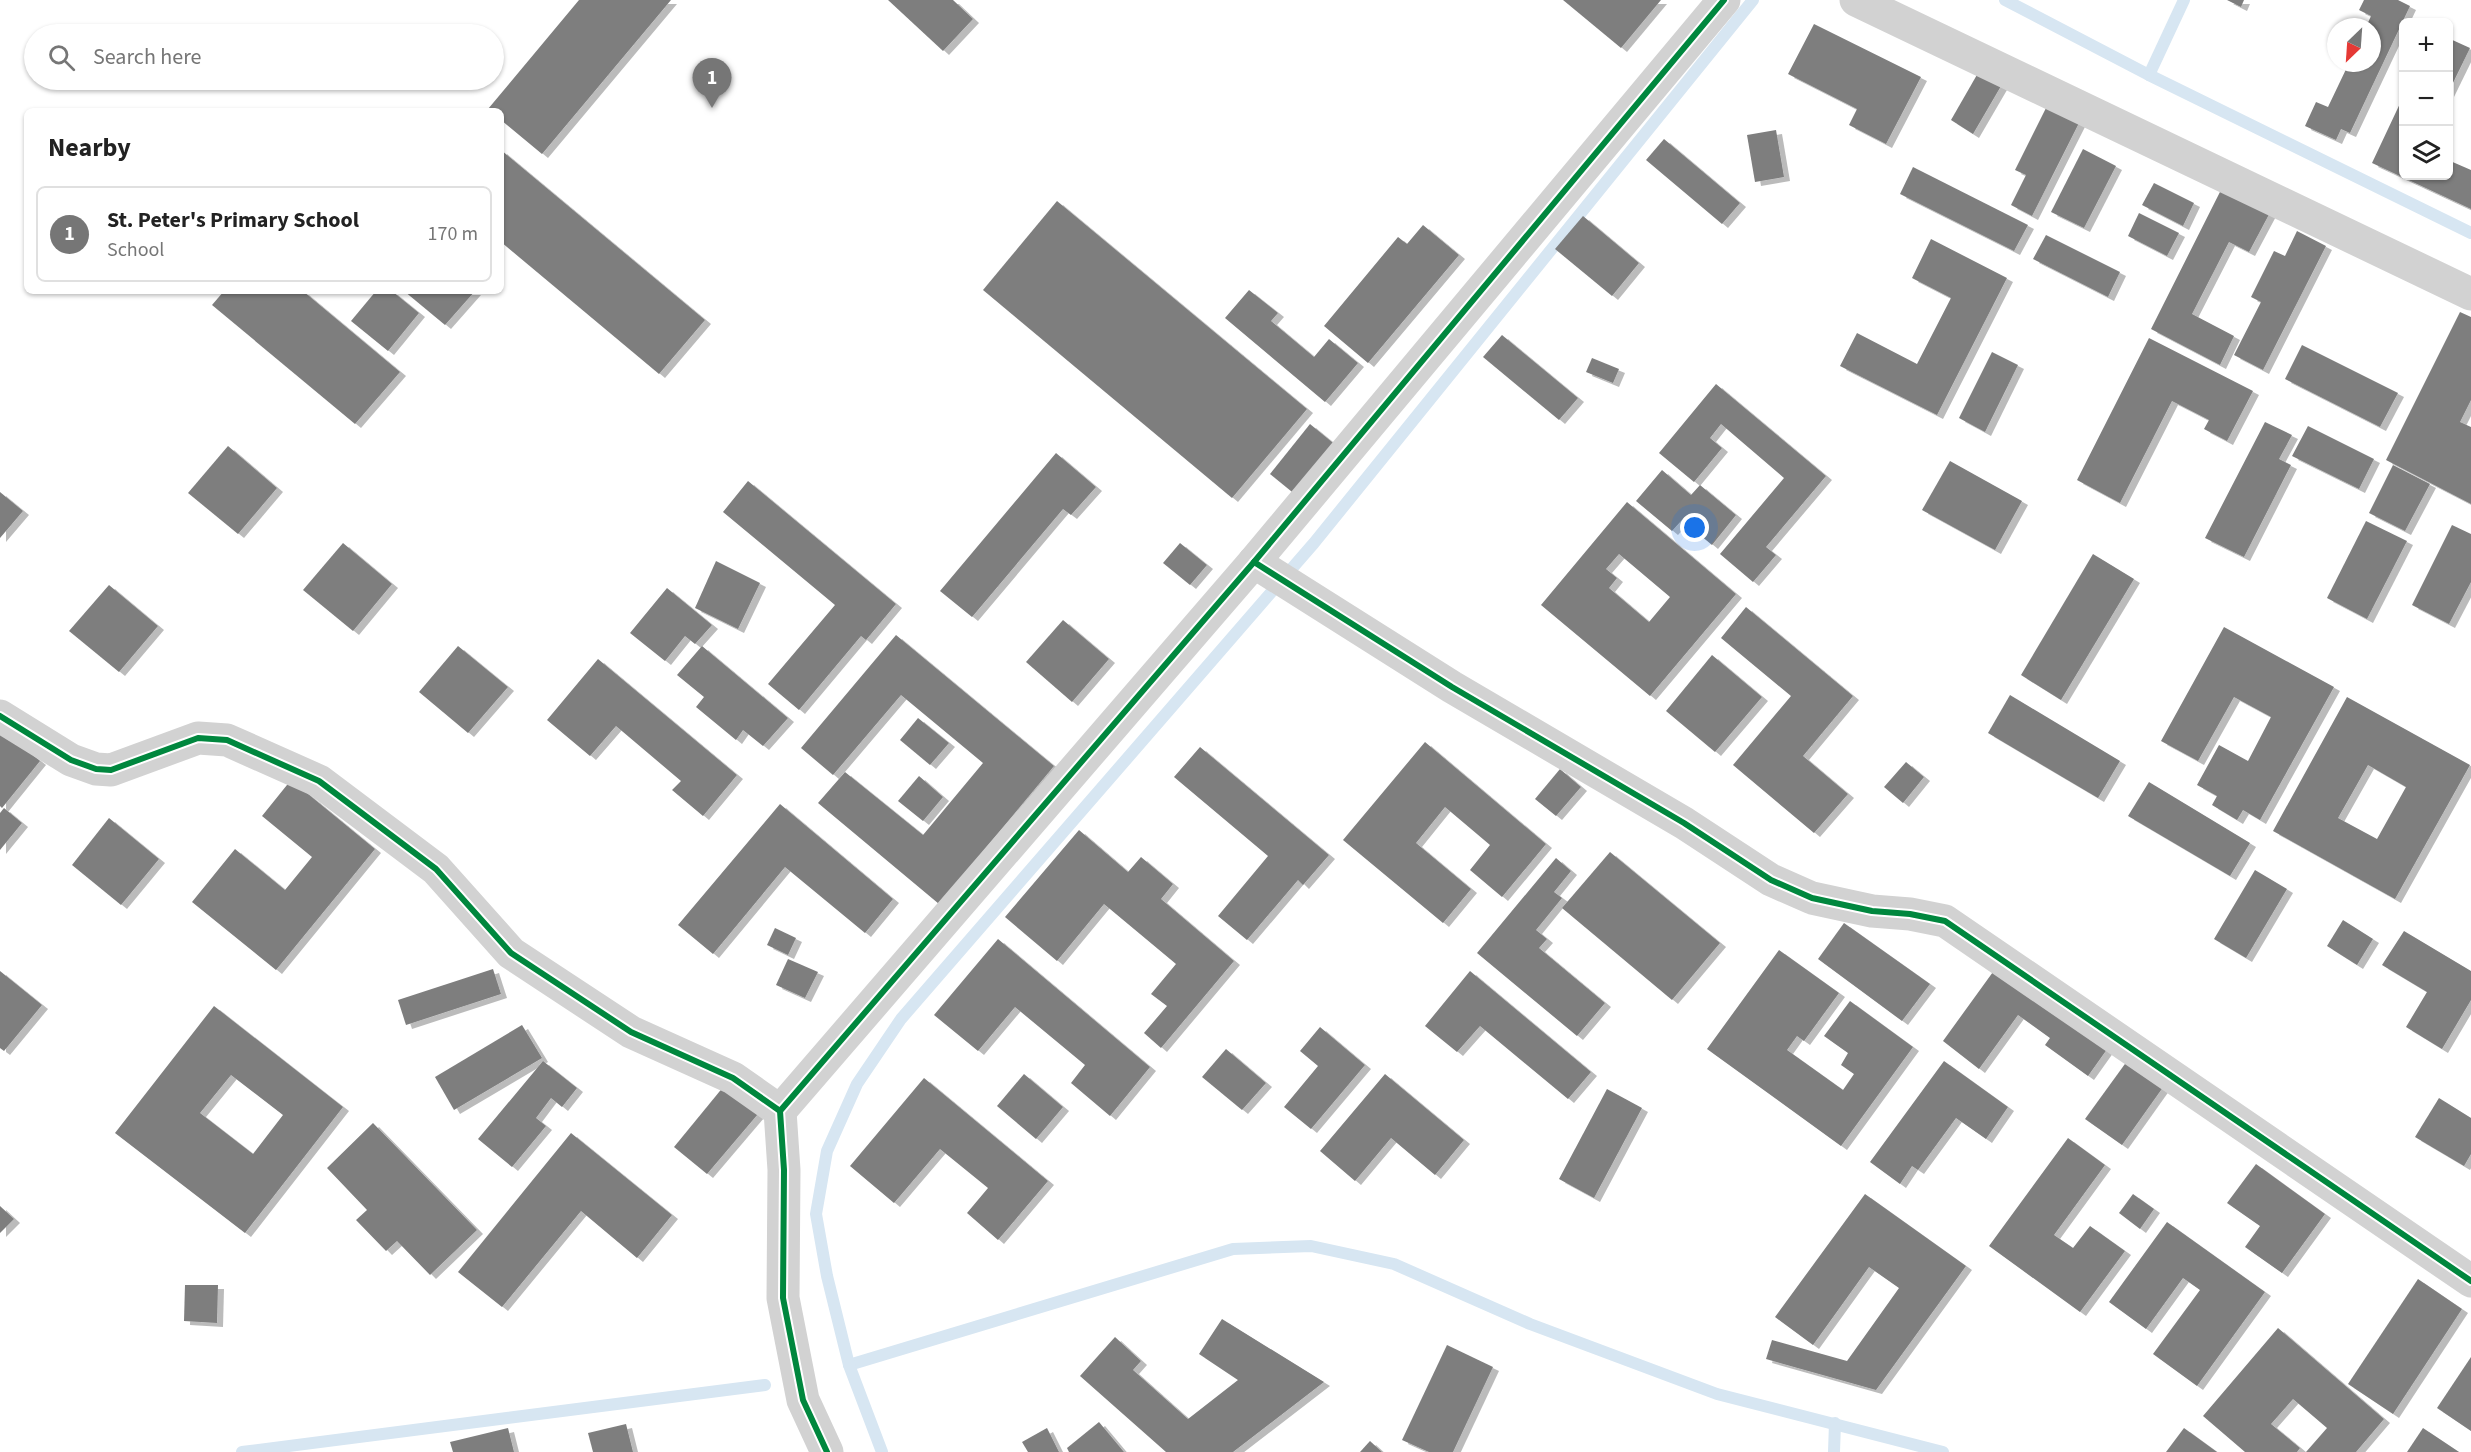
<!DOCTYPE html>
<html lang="en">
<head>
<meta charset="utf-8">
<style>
  :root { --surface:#fff; --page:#f6f6f6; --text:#222; --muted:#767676; --line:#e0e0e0; --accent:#767676 }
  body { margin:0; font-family:"Source Sans 3",sans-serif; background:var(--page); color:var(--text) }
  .controls { position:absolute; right:18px; top:18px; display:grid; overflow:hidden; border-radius:9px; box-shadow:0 2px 4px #0004 }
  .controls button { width:54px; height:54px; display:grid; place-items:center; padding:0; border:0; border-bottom:2px solid var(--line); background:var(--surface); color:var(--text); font:30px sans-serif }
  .compass { position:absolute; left:2327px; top:18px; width:54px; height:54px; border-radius:50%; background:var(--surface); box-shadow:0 2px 4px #0004; rotate:205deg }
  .you { position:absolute; left:1695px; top:528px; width:21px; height:21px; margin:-15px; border:4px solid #fff; border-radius:50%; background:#1a73e8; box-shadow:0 0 0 9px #1a73e833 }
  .badge { display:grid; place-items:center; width:39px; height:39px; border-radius:50%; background:var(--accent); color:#fff; font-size:20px; font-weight:700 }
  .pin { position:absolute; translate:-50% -50px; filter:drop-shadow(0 2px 3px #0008) }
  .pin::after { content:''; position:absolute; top:32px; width:21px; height:18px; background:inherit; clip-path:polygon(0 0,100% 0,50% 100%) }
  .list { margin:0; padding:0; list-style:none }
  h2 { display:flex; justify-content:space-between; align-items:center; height:78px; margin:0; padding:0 24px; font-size:26px }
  h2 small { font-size:20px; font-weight:400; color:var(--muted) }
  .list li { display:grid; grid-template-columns:39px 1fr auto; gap:18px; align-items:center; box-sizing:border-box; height:96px; margin:0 12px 12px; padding:0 12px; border:2px solid var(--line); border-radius:9px }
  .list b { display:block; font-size:22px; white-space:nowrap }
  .list p { margin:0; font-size:20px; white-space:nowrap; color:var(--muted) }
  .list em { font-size:20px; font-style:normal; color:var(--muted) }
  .icon { flex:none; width:33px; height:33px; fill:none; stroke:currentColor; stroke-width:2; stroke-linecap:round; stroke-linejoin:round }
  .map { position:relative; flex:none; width:2471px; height:1452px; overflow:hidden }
  .search { position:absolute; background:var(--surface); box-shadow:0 2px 4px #0004; left:24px; top:24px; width:480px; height:66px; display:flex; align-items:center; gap:15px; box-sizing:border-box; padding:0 21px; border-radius:33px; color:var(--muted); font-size:22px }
  .panel { position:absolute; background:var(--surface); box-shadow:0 2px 4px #0004; left:24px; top:108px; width:480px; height:186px; border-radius:9px }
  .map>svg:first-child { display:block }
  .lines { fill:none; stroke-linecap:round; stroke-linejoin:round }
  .stream { stroke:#d7e6f2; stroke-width:12 }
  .building { fill:#7e7e7e; fill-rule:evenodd; filter:url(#shadow) }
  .street { stroke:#d2d2d2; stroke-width:33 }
  .cycleway-casing { stroke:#fff; stroke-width:10 }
  .cycleway { stroke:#00873e; stroke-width:6 }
</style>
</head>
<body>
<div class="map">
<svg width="2471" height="1452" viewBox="0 0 2471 1452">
  <defs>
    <filter id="shadow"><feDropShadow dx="6" dy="4" stdDeviation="0" flood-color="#0004"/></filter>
  </defs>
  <rect width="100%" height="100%" fill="#fff"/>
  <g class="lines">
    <!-- stream -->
    <g class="stream">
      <path d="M2005 0 2149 75 2471 233"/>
      <path d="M2149 75 2184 0"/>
      <path d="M849 1365 1233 1249 1311 1246 1394 1264 1530 1324 1717 1394 1943 1452"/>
      <path d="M242 1452 765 1385"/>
      <path d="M882 1452 849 1365 827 1276 816 1214 827 1151 857 1084 901 1019 1314 543 1753 0"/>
      <path d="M1834 1452 1835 1423"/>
    </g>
  </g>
  <!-- building -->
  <g class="building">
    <path d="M579 0H671L542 154 501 120V111L488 109Z"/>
    <path d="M888 0H953L973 19 943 51Z"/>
    <path d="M1563 0H1661L1621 48Z"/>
    <path d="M2227 0H2244L2241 7Z"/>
    <path d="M2364 0H2398L2410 6 2350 133 2341 129 2336 140 2305 126 2316 102 2328 107 2349 63H2372V27H2366L2371 16 2359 10Z"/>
    <path d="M1814 24 1921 77 1886 144 1849 125 1857 109 1788 74Z"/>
    <path d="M2448 38 2470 48 2448 93Z"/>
    <path d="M1978 73 2001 86 1973 134 1951 120Z"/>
    <path d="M2404 95V176H2448V160L2471 170V209L2372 163Z"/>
    <path d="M2049 102 2081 119 2032 216 2011 205 2026 175 2015 170Z"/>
    <path d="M1776 130 1784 177 1755 182 1747 135Z"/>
    <path d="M1664 139 1740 203 1722 224 1646 160Z"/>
    <path d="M2083 149 2116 166 2084 228 2051 212Z"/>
    <path d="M501 150 705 320 659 374 501 242Z"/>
    <path d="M1913 167 2028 225 2014 251 1900 194Z"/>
    <path d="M2226 180 2274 205 2249 252 2229 242 2192 314 2234 336 2220 365 2151 329Z"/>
    <path d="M2154 183 2194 203 2183 226 2142 205Z"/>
    <path d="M1057 201 1307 409 1232 498 983 290Z"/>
    <path d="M2139 213 2179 233 2167 256 2128 236Z"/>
    <path d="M1583 216 1639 263 1612 296 1555 249Z"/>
    <path d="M1423 225 1459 255 1368 363 1324 326 1398 237 1407 244Z"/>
    <path d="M2297 231 2326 246 2263 370 2234 355 2261 302 2251 297 2274 251 2285 256Z"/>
    <path d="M2046 235 2120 272 2108 297 2033 259Z"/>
    <path d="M1931 239 2007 278 1937 415 1840 366 1857 333 1917 364 1951 298 1912 278Z"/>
    <path d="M1249 290 1278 313 1271 321 1314 357 1329 339 1358 363 1325 402 1225 318Z"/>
    <path d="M224 291H303L400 372 355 424 212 305Z"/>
    <path d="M376 291H392L419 313 388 351 351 321Z"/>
    <path d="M404 291H475L445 325Z"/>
    <path d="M2460 312 2471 317V400L2460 422 2471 427V504L2386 460Z"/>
    <path d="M1502 335 1578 398 1559 420 1483 357Z"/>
    <path d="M2149 338 2253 391 2227 441 2204 429 2209 420 2172 401 2120 503 2077 480Z"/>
    <path d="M2302 345 2398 393 2380 427 2285 379Z"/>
    <path d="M1992 352 2018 365 1985 432 1959 418Z"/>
    <path d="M1592 358 1619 369 1613 383 1586 372Z"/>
    <path d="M1716 384 1826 476 1766 547 1776 555 1753 582 1720 554 1784 478 1721 424 1710 438 1722 448 1694 482 1659 453Z"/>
    <path d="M2265 422 2292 435 2279 459 2291 465 2244 557 2205 538Z"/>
    <path d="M1310 424 1338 447 1297 496 1270 474Z"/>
    <path d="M2308 426 2374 459 2359 489 2292 456Z"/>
    <path d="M228 446 277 488 238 534 188 493Z"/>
    <path d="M1056 453 1096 487 1071 515 1063 509 972 617 940 591Z"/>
    <path d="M1950 461 2022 501 1995 550 1922 510Z"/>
    <path d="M2393 465 2430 484 2405 531 2369 513Z"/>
    <path d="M1662 470 1691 495 1700 485 1736 515 1712 545 1682 520 1672 531 1636 501Z"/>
    <path d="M748 481 896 604 866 640 861 636 799 710 768 684 835 605 723 512Z"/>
    <path d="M0 492 23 511 0 538Z"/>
    <path d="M1627 502 1736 594 1650 696 1541 605ZM1619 554 1670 597 1649 622 1609 588 1617 578 1606 569Z"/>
    <path d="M2366 521 2407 541 2367 619 2327 598Z"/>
    <path d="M2452 525 2471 534V582L2449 624 2412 605Z"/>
    <path d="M343 543 392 584 353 631 303 590Z"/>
    <path d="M1180 543 1207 565 1190 585 1163 563Z"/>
    <path d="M2093 554 2134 579 2061 700 2021 675Z"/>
    <path d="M716 561 760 583 738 629 695 608Z"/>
    <path d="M109 585 158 626 119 672 69 631Z"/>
    <path d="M667 588 712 625 695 644 685 636 665 661 630 633Z"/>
    <path d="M1746 607 1853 696 1803 756 1848 794 1814 833 1733 765 1791 696 1721 638Z"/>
    <path d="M1063 620 1109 659 1072 702 1026 662Z"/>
    <path d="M2224 627 2334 687 2260 820 2243 810 2237 820 2212 805 2217 796 2197 785 2219 745 2248 761 2271 717 2234 697 2198 761 2161 741Z"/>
    <path d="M896 635 1054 766 939 904 818 803 845 772 923 835 983 763 901 695 833 775 801 748Z"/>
    <path d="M458 646 508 687 468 733 419 692Z"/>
    <path d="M702 646 788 718 763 746 743 730 736 740 696 707 704 697 677 675Z"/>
    <path d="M1712 655 1762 697 1715 752 1666 711Z"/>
    <path d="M598 659 737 775 703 816 672 790 681 781 616 726 590 756 547 720Z"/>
    <path d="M2010 695 2120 761 2098 798 1988 733Z"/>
    <path d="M2347 697 2470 765 2395 899 2273 831ZM2368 765 2406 787 2377 839 2338 818Z"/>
    <path d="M918 718 949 743 930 765 900 740Z"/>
    <path d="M0 729 40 761 2 808 0 806Z"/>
    <path d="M1425 742 1546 844 1502 897 1470 870 1490 845 1445 807 1416 843 1471 889 1443 923 1343 840Z"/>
    <path d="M1200 747 1329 855 1303 885 1298 880 1247 940 1218 916 1268 856 1174 777Z"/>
    <path d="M1906 762 1924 777 1903 803 1884 787Z"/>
    <path d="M1560 769 1581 787 1556 816 1535 799Z"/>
    <path d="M919 776 943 797 923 821 898 801Z"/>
    <path d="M291 780 375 849 276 970 192 902 235 849 285 890 312 857 262 816Z"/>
    <path d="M2149 782 2250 843 2230 876 2128 816Z"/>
    <path d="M780 804 893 899 865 933 785 867 713 954 678 925Z"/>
    <path d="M4 808 22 823 0 850V813Z"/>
    <path d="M109 818 159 859 121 905 72 865Z"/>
    <path d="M1079 830 1128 872 1141 857 1173 884 1161 899 1234 961 1161 1048 1144 1033 1167 1006 1151 994 1176 964 1104 904 1057 961 1005 917Z"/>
    <path d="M1610 852 1720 943 1672 1000 1562 908Z"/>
    <path d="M1556 858 1571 871 1554 892 1562 898 1536 930 1547 939 1539 948 1605 1003 1577 1036 1477 953Z"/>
    <path d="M2255 870 2287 889 2246 958 2214 939Z"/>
    <path d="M2343 920 2373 939 2357 965 2327 946Z"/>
    <path d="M1844 923 1930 984 1902 1021 1818 959Z"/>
    <path d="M775 928 796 938 788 955 767 945Z"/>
    <path d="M2404 931 2471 971V1000L2442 1049 2406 1027 2427 992 2382 965Z"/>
    <path d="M998 939 1150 1067 1110 1116 1071 1083 1085 1065 1015 1007 978 1051 934 1015Z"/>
    <path d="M1779 950 1839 993 1804 1041 1797 1036 1787 1050 1843 1090 1854 1074 1841 1065 1848 1053 1824 1036 1850 1001 1913 1047 1841 1146 1707 1049Z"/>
    <path d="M788 959 818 972 805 998 776 985Z"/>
    <path d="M1998 965 2110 1045 2088 1076 2045 1045 2050 1038 2018 1015 1979 1069 1943 1041Z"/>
    <path d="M493 969 501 994 406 1025 398 1000Z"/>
    <path d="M0 971 42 1005 4 1051 0 1048Z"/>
    <path d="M1470 971 1591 1072 1568 1099 1480 1026 1457 1052 1425 1026Z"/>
    <path d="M214 1006 343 1107 245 1233 115 1133ZM231 1075 283 1115 253 1154 200 1113Z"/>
    <path d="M522 1025 542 1058 454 1110 435 1077Z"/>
    <path d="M1320 1027 1365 1065 1311 1129 1284 1107 1318 1066 1300 1051Z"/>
    <path d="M1226 1049 1266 1083 1242 1110 1202 1077Z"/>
    <path d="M2130 1057 2166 1083 2122 1145 2085 1119Z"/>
    <path d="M543 1061 577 1088 562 1107 551 1098 536 1118 546 1126 512 1167 478 1139Z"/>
    <path d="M1944 1061 2008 1107 1986 1139 1956 1118 1918 1170 1912 1166 1900 1184 1870 1162Z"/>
    <path d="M1024 1074 1063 1107 1036 1139 997 1106Z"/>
    <path d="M1385 1074 1464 1140 1435 1175 1391 1138 1355 1181 1320 1151Z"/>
    <path d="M924 1078 1048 1181 998 1240 967 1213 988 1188 940 1149 894 1203 850 1166Z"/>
    <path d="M724 1086 758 1114 707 1174 674 1147Z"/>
    <path d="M1607 1089 1642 1108 1594 1198 1559 1179Z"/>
    <path d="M2439 1098 2471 1118V1154L2464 1166 2415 1137Z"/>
    <path d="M373 1123 477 1230 430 1275 397 1241 386 1251 356 1220 367 1210 327 1168Z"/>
    <path d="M571 1133 672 1215 637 1258 581 1211 502 1307 458 1272Z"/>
    <path d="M2068 1138 2105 1165 2054 1235 2073 1248 2090 1226 2125 1251 2080 1312 1989 1246Z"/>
    <path d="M2256 1164 2325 1214 2282 1273 2245 1247 2260 1226 2227 1203Z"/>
    <path d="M1865 1194 1966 1266 1876 1390 1766 1359 1772 1340 1847 1361 1899 1288 1869 1267 1813 1345 1775 1317Z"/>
    <path d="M2133 1194 2154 1209 2140 1229 2119 1213Z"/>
    <path d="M0 1206 14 1219 0 1233Z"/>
    <path d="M2167 1222 2265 1292 2197 1386 2153 1354 2200 1290 2183 1278 2146 1329 2109 1302Z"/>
    <path d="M2418 1279 2462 1309 2393 1414 2348 1384Z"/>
    <path d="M185 1285H218L217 1323 184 1321Z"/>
    <path d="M1222 1319 1324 1382 1233 1452H1166L1080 1376 1115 1337 1141 1361 1133 1370 1188 1419 1238 1380 1199 1354Z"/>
    <path d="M2278 1328 2384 1419 2356 1452H2306L2327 1428 2293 1399 2271 1424 2300 1448 2297 1452H2245L2203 1416Z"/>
    <path d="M1447 1345 1493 1367 1453 1452H1429L1402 1440Z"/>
    <path d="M2471 1357V1431L2437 1408Z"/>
    <path d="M1099 1422 1124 1452H1069L1067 1448Z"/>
    <path d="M626 1424 633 1452H593L588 1433Z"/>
    <path d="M508 1428 514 1452H453L450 1442Z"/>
    <path d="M1047 1428 1059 1452H1028L1022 1442Z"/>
    <path d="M2184 1428 2217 1452H2166Z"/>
    <path d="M2423 1428 2459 1452H2407Z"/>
    <path d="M1370 1441 1382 1452H1360Z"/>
  </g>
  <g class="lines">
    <!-- street -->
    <g class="street">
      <path d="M1856 0 2471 294"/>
      <path d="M1254 562 1452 687 1684 823 1771 880 1812 898 1872 911 1910 914 1945 921 2471 1281"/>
      <path d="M0 716 71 760 96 769 111 770 198 738 227 740 319 781 436 869 511 953 631 1032 733 1078 780 1111 784 1170 783 1298 803 1400 827 1452"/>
      <path d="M780 1111 1254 562 1724 0"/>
    </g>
    <defs>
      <g id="cycleway">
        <path d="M1254 562 1452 687 1684 823 1771 880 1812 898 1872 911 1910 914 1945 921 2471 1281"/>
        <path d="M0 716 71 760 96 769 111 770 198 738 227 740 319 781 436 869 511 953 631 1032 733 1078 780 1111 784 1170 783 1298 803 1400 827 1452"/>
        <path d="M780 1111 1254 562 1724 0"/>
      </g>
    </defs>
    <!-- cycleway casing -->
    <use href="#cycleway" class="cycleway-casing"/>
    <!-- cycleway -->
    <use href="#cycleway" class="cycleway"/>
  </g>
</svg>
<div class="controls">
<button>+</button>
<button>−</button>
<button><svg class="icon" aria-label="layers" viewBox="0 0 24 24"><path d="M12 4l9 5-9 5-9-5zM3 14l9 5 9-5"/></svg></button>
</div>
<svg class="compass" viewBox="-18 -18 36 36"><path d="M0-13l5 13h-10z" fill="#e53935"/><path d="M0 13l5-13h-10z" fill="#767676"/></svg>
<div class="you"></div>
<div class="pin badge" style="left:712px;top:108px">1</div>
<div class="search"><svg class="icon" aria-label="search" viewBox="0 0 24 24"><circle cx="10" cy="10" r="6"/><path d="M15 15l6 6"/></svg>Search here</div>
<section class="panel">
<h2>Nearby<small></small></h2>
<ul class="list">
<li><span class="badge">1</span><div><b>St. Peter's Primary School</b><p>School</p></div><em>170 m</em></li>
</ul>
</section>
</div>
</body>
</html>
